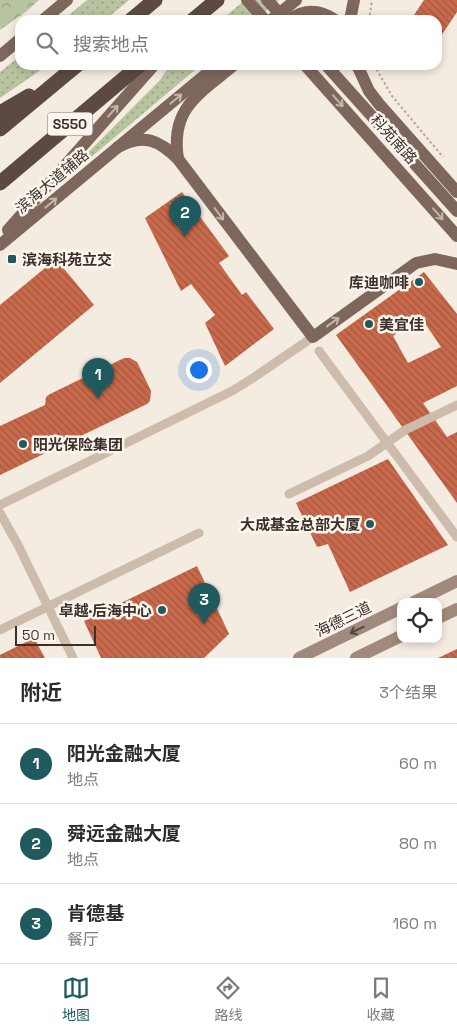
<!DOCTYPE html>
<html lang="zh">
<head>
<meta charset="utf-8">
<style>
  :root { --surface:#fff; --page:#f2f2f3; --text:#2b2b33; --muted:#7c7c81; --line:#e1e1e2; --accent:#1f5a5e }
  body { margin:0; font-family:"Space Grotesk","Noto Sans SC",sans-serif; background:var(--page); color:var(--text) }
  .controls { position:absolute; right:15px; bottom:15px; display:grid; overflow:hidden; border-radius:10px; box-shadow:0 2px 8px #0003 }
  .controls button { width:45px; height:45px; display:grid; place-items:center; padding:0; border:0; border-bottom:1px solid var(--line); background:var(--surface); color:var(--text); font:25px sans-serif }
  .scale { position:absolute; left:15px; bottom:12px; width:81px; box-sizing:border-box; padding-left:5px; border:2px solid #3b302b; border-top:0; font-size:14px; line-height:18px; white-space:nowrap; color:#3b302b; -webkit-text-stroke:4px #fbf5ee; paint-order:stroke }
  .you { position:absolute; left:198px; top:369px; width:18px; height:18px; margin:-12px; border:4px solid #fff; border-radius:50%; background:#1a73e8; box-shadow:0 0 0 8px #1a73e833 }
  .badge { display:grid; place-items:center; width:32px; height:32px; border-radius:50%; background:var(--accent); color:#fff; font-size:16px; font-weight:700 }
  .pin { position:absolute; translate:-50% -41px; filter:drop-shadow(0 1px 2px #0008) }
  .pin::after { content:''; position:absolute; top:26px; width:18px; height:15px; background:inherit; clip-path:polygon(0 0,100% 0,50% 100%) }
  .list { margin:0; padding:0; list-style:none }
  h2 { display:flex; justify-content:space-between; align-items:center; height:65px; margin:0; padding:0 20px; font-size:21px }
  h2 small { font-size:16px; font-weight:400; color:var(--muted) }
  .list li { display:grid; grid-template-columns:32px 1fr auto; gap:15px; align-items:center; box-sizing:border-box; height:80px; padding:0 20px; border-top:1px solid var(--line) }
  .list b { display:block; font-size:19px; white-space:nowrap }
  .list p { margin:0; font-size:16px; white-space:nowrap; color:var(--muted) }
  .list em { font-size:16px; font-style:normal; color:var(--muted) }
  .icon { flex:none; width:28px; height:28px; fill:none; stroke:currentColor; stroke-width:2; stroke-linecap:round; stroke-linejoin:round }
  .map { position:relative; flex:none; width:457px; height:658px; overflow:hidden }
  .search { position:absolute; background:var(--surface); box-shadow:0 2px 8px #0003; left:15px; right:15px; top:15px; height:55px; display:flex; align-items:center; gap:12px; box-sizing:border-box; padding:0 18px; border-radius:15px; color:var(--muted); font-size:19px }
  .sheet { height:305px; background:var(--surface) }
  nav { display:flex; justify-content:space-around; align-items:center; box-sizing:border-box; height:70px; border-top:1px solid var(--line); background:var(--surface); font-size:14px; color:var(--muted) }
  nav a { display:grid; justify-items:center; gap:2px }
  nav .on { color:var(--accent) }
  .map>svg:first-child { display:block }
  .grass { fill:url(#grass-dots) }
  .forest { fill:url(#forest-crowns) }
  .building { fill:url(#building-back-hatch); fill-rule:evenodd }
  .lines { fill:none; stroke-linecap:round; stroke-linejoin:round }
  .path { stroke:#b9a596; stroke-width:2; stroke-dasharray:2.5 2.5; stroke-linecap:butt }
  .street { stroke:#cdbbac; stroke-width:9 }
  .secondary { stroke:#a18a7d; stroke-width:12 }
  .primary { stroke:#7d675c; stroke-width:12 }
  .highway { stroke:#5c4a42; stroke-width:15 }
  .oneway { stroke:#c2b5ac }
  .oneway2 { stroke:#544640 }
  .poi-dot { fill:#1f5a5e; stroke:#fbf5ee; stroke-width:2 }
  .labels { text-anchor:middle; dominant-baseline:central; stroke-width:5; stroke-linejoin:round; paint-order:stroke }
  .shield { fill:#fbf5ee; stroke:#756b66; stroke-width:1 }
  .shield-label { font-size:14px; font-weight:bold; fill:#3b302b }
  .street-label { font-size:15px; fill:#3b302b; stroke:#fbf5ee }
  .poi-label { font-size:15px; font-weight:bold; fill:#3b302b; stroke:#fbf5ee; text-anchor:start }
</style>
</head>
<body>
<div class="map">
<svg width="457" height="658" viewBox="0 0 457 658">
  <defs>
    <pattern id="grass-dots" width="8" height="8" patternUnits="userSpaceOnUse" patternTransform="scale(1.25)"><rect width="8" height="8" fill="#b8c4a0"/><path d="M2 2h.1M6 6h.1" fill="none" stroke="#97a083" stroke-width="1.8" stroke-linecap="round"/></pattern>
    <pattern id="forest-crowns" width="20" height="18" patternUnits="userSpaceOnUse" patternTransform="scale(1.25)"><rect width="20" height="18" fill="#b8c4a0"/><path d="M2 6a3 3 0 1 1 6 0M12 15a3 3 0 1 1 6 0" fill="none" stroke="#97a083"/></pattern>
    <pattern id="building-back-hatch" width="6" height="6" patternUnits="userSpaceOnUse" patternTransform="scale(1.25)"><rect width="6" height="6" fill="#c8694b"/><path d="M-1 5l2 2M0 0l6 6M5-1l2 2" fill="none" stroke="#a4573f"/></pattern>
  </defs>
  <rect width="100%" height="100%" fill="#f4ebe1"/>
  <!-- grass -->
  <g class="grass">
    <path d="M87 0H129L105 20H63Z"/>
    <path d="M245 0H279L255 20H221Z"/>
    <path d="M20 56V65H48L0 98V72Z"/>
    <path d="M170 65H201L46 195 160 80Z"/>
  </g>
  <!-- forest -->
  <path class="forest" d="M0 0H39L27 11 0 30Z"/>
  <!-- building -->
  <g class="building">
    <path d="M424 0H457V12L437 42V20H415L412 18Z"/>
    <path d="M182 192 229 256 219 263 242 295 246 292 274 329 225 366 205 323 215 315 191 284 181 291 145 218Z"/>
    <path d="M56 259 94 305 0 383V305Z"/>
    <path d="M424 272 457 314V386L423 403 447 437 457 432V503L336 335ZM420 316 441 347 408 363 393 336Z"/>
    <path d="M124 358H130L137 362 151 391 150 401 147 404 0 475V426L45 405 46 397 50 394Z"/>
    <path d="M388 459 448 545 350 592 328 544 317 547 296 503Z"/>
    <path d="M197 566 229 634 204 658H101L84 621Z"/>
    <path d="M34 638 45 658H0V655Z"/>
    <path d="M457 649V658H438Z"/>
  </g>
  <g class="lines">
    <!-- path -->
    <g class="path">
      <path d="M369 20 372 0"/>
      <path d="M374 65 392 96 443 157"/>
    </g>
    <!-- street -->
    <g class="street">
      <path d="M319 351 457 537"/>
      <path d="M289 494 368 456 405 430 457 405"/>
      <path d="M0 505 232 391 253 378 313 337"/>
      <path d="M0 513 18 545 73 658"/>
      <path d="M0 630 199 533"/>
    </g>
    <!-- secondary -->
    <g class="secondary">
      <path d="M414 602 457 581"/>
      <path d="M438 618 457 609"/>
      <path d="M299 658 401 608"/>
      <path d="M356 658 401 636"/>
    </g>
    <!-- primary -->
    <g class="primary">
      <path d="M247 0 265 20"/>
      <path d="M267 0 284 18"/>
      <path d="M43 20 67 0"/>
      <path d="M271 20 296 0"/>
      <path d="M289 20C304 9 319 9 335 20"/>
      <path d="M350 20 354 0"/>
      <path d="M0 56 20 39"/>
      <path d="M305 65 457 236"/>
      <path d="M326 65 457 211"/>
      <path d="M357 65 369 91 379 104 457 192"/>
      <path d="M118 147C143 133 159 140 178 159L313 337 416 263 435 259 457 264"/>
      <path d="M178 159C170 108 199 94 234 65"/>
      <path d="M8 230 154 65"/>
      <path d="M0 245 217 65"/>
    </g>
    <!-- highway -->
    <g class="highway">
      <path d="M131 20 155 0"/>
      <path d="M193 20 217 0"/>
      <path d="M0 113 29 96"/>
      <path d="M0 129 77 65"/>
      <path d="M0 183 140 65"/>
    </g>
  </g>
  <!-- one-way arrows -->
  <defs><path id="oneway-shaft" d="M-6 0H5M1.5-3L5.5 0L1.5 3" fill="none" stroke-width="1.6" stroke-linecap="round" stroke-linejoin="round" transform="scale(1.25)"/></defs>
  <g class="oneway">
    <use href="#oneway-shaft" transform="translate(176 99) rotate(-40)"/>
    <use href="#oneway-shaft" transform="translate(338 101) rotate(48)"/>
    <use href="#oneway-shaft" transform="translate(113 111) rotate(-49)"/>
    <use href="#oneway-shaft" transform="translate(51 203) rotate(-40)"/>
    <use href="#oneway-shaft" transform="translate(219 214) rotate(53)"/>
    <use href="#oneway-shaft" transform="translate(438 214) rotate(49)"/>
    <use href="#oneway-shaft" transform="translate(333 322) rotate(-36)"/>
  </g>
  <use class="oneway2" href="#oneway-shaft" transform="translate(357 630) rotate(154)"/>
  <!-- markers -->
  <g class="poi-dot">
    <rect x="7" y="254" width="10" height="10" rx="2.5"/>
    <circle cx="419" cy="282" r="5"/>
    <circle cx="369" cy="324" r="5"/>
    <circle cx="23" cy="444" r="5"/>
    <circle cx="370" cy="524" r="5"/>
    <circle cx="162" cy="610" r="5"/>
  </g>
  <g class="labels">
    <!-- shield labels -->
    <rect class="shield" x="47.5" y="112.5" width="45" height="23" rx="4"/>
    <g class="shield-label">
      <text x="70" y="124">S550</text>
    </g>
    <!-- street labels -->
    <g class="street-label">
      <text transform="translate(394 139) rotate(48)">科苑南路</text>
      <text transform="translate(52 181) rotate(-40)">滨海大道辅路</text>
      <text transform="translate(343 619) rotate(-26)">海德三道</text>
    </g>
    <!-- poi labels -->
    <g class="poi-label">
      <text x="22" y="259">滨海科苑立交</text>
      <text x="409" y="282" text-anchor="end">库迪咖啡</text>
      <text x="379" y="324">美宜佳</text>
      <text x="33" y="444">阳光保险集团</text>
      <text x="360" y="524" text-anchor="end">大成基金总部大厦</text>
      <text x="152" y="610" text-anchor="end">卓越·后海中心</text>
    </g>
  </g>
</svg>
<div class="controls">
<button><svg class="icon" aria-label="locate" viewBox="0 0 24 24"><circle cx="12" cy="12" r="6"/><path d="M12 2v4M12 18v4M2 12h4M18 12h4"/></svg></button>
</div>
<div class="scale">50 m</div>
<div class="you"></div>
<div class="pin badge" style="left:98px;top:399px">1</div>
<div class="pin badge" style="left:185px;top:237px">2</div>
<div class="pin badge" style="left:204px;top:624px">3</div>
<div class="search"><svg class="icon" aria-label="search" viewBox="0 0 24 24"><circle cx="10" cy="10" r="6"/><path d="M15 15l6 6"/></svg>搜索地点</div>
</div>
<section class="sheet">
<h2>附近<small>3个结果</small></h2>
<ul class="list">
<li><span class="badge">1</span><div><b>阳光金融大厦</b><p>地点</p></div><em>60 m</em></li>
<li><span class="badge">2</span><div><b>舜远金融大厦</b><p>地点</p></div><em>80 m</em></li>
<li><span class="badge">3</span><div><b>肯德基</b><p>餐厅</p></div><em>160 m</em></li>
</ul>
</section>
<nav>
<a class="on"><svg class="icon" aria-label="map" viewBox="0 0 24 24"><path d="M3 6l6-2 6 2 6-2v14l-6 2-6-2-6 2zM9 4v14M15 6v14"/></svg>地图</a>
<a><svg class="icon" aria-label="directions" viewBox="0 0 24 24"><path d="M12 3l9 9-9 9-9-9zM9 14v-3h6M13 9l2 2-2 2"/></svg>路线</a>
<a><svg class="icon" aria-label="saved" viewBox="0 0 24 24"><path d="M7 4h10v16l-5-4-5 4z"/></svg>收藏</a>
</nav>
</body>
</html>
